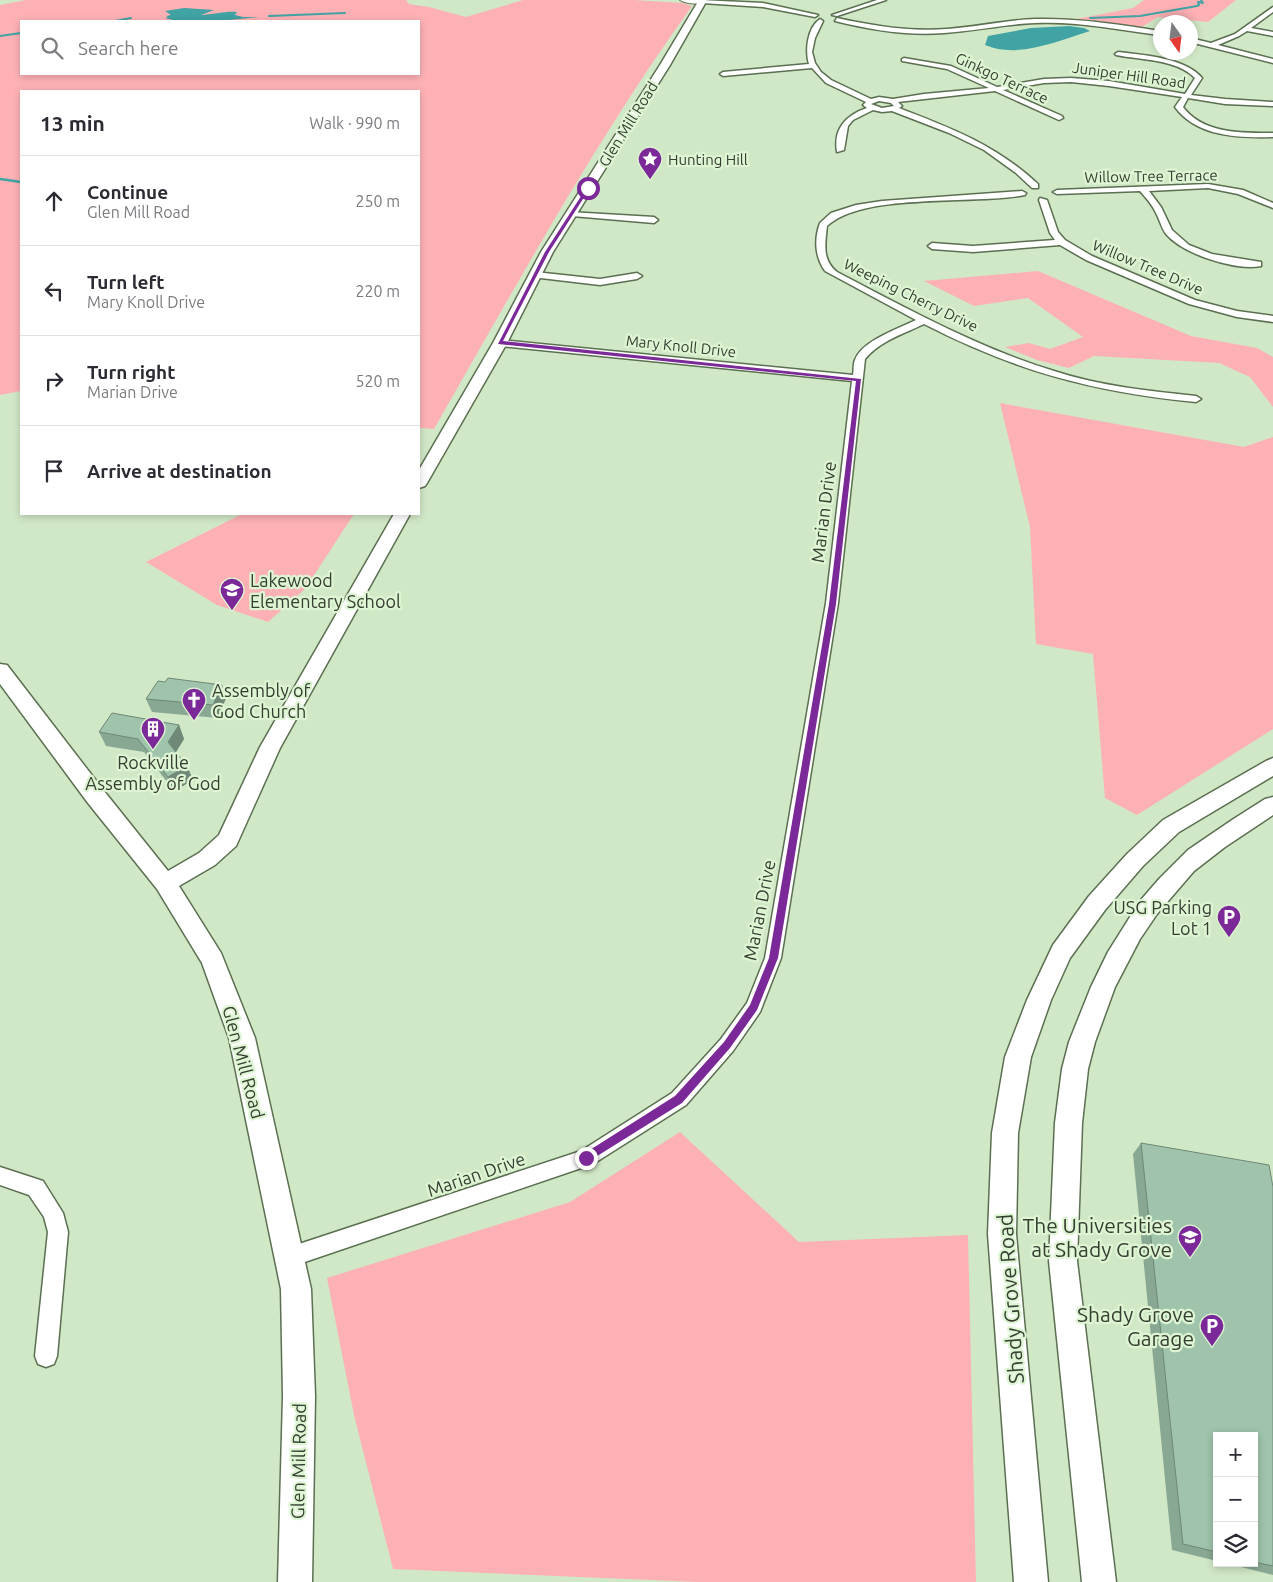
<!DOCTYPE html>
<html lang="en">
<head>
<meta charset="utf-8">
<style>
  :root { --surface:#fff; --page:#f7f7f7; --text:#2b2b33; --muted:#7c7c81; --line:#e1e1e2 }
  body { margin:0; font-family:Ubuntu,sans-serif; background:var(--page); color:var(--text) }
  .controls { position:absolute; right:15px; bottom:15px; display:grid; overflow:hidden; border-radius:0px; box-shadow:0 2px 8px #0003 }
  .controls button { width:45px; height:45px; display:grid; place-items:center; padding:0; border:0; border-bottom:1px solid var(--line); background:var(--surface); color:var(--text); font:25px sans-serif }
  .compass { position:absolute; left:1153px; top:15px; width:45px; height:45px; border-radius:50%; background:var(--surface); box-shadow:0 2px 8px #0003; rotate:166deg }
  .stop { position:absolute; width:15px; height:15px; margin:-11px; border:4px solid #7b2898; border-radius:50%; background:#fff }
  .stop.end { background:#7b2898; border-color:#fff; box-shadow:0 1px 5px #0008 }
  .list { margin:0; padding:0; list-style:none }
  h2 { display:flex; justify-content:space-between; align-items:center; height:65px; margin:0; padding:0 20px; font-size:21px }
  h2 small { font-size:16px; font-weight:400; color:var(--muted) }
  .list li { display:grid; grid-template-columns:32px 1fr auto; gap:15px; align-items:center; box-sizing:border-box; height:90px; padding:0 20px; border-top:1px solid var(--line) }
  .list b { display:block; font-size:19px; white-space:nowrap }
  .list p { margin:0; font-size:16px; white-space:nowrap; color:var(--muted) }
  .list em { font-size:16px; font-style:normal; color:var(--muted) }
  .icon { flex:none; width:28px; height:28px; fill:none; stroke:currentColor; stroke-width:2; stroke-linecap:round; stroke-linejoin:round }
  .map { position:relative; flex:none; width:1273px; height:1582px; overflow:hidden }
  .search { position:absolute; background:var(--surface); box-shadow:0 2px 8px #0003; left:20px; top:20px; width:400px; height:55px; display:flex; align-items:center; gap:12px; box-sizing:border-box; padding:0 18px; border-radius:0px; color:var(--muted); font-size:19px }
  .panel { position:absolute; background:var(--surface); box-shadow:0 2px 8px #0003; left:20px; top:90px; width:400px; height:425px; border-radius:0px }
  .map>svg:first-child { display:block }
  .green { fill:#fdb1b5; fill-rule:evenodd }
  .water { fill:#41a3a4 }
  .lines { fill:none; stroke-linecap:round; stroke-linejoin:round }
  .stream-far1 { stroke:#41a3a4; stroke-width:2 }
  .stream { stroke:#41a3a4; stroke-width:2.5 }
  .minor-casing { stroke:#5b6f51; stroke-width:3 }
  .tertiary-casing { stroke:#5b6f51; stroke-width:2 }
  .secondary-casing { stroke:#5b6f51; stroke-width:3 }
  .minor { fill:#fff; fill-rule:evenodd }
  .tertiary { fill:#fff; fill-rule:evenodd }
  .secondary { fill:#fff; fill-rule:evenodd }
  .wall { fill:#89a893 }
  .shaded-wall { fill:#6f8878 }
  .building { fill:#9fc3ab; stroke:#6f8878 }
  .route { fill:#7b2898 }
  .labels { text-anchor:middle; dominant-baseline:central; stroke-width:4.5; stroke-linejoin:round; paint-order:stroke }
  .far-street-label { font-size:15px; fill:#353e31; stroke:#def5d3 }
  .far-poi-label { font-size:15px; fill:#353e31; stroke:#def5d3; text-anchor:start }
  .street-label { font-size:18px; fill:#353e31; stroke:#def5d3 }
  .poi-label { font-size:18px; fill:#353e31; stroke:#def5d3; text-anchor:start }
  .near-poi-label { font-size:21px; fill:#353e31; stroke:#def5d3; text-anchor:end }
  .near-street-label { font-size:21px; fill:#353e31; stroke:#def5d3 }
</style>
</head>
<body>
<div class="map">
<svg width="1273" height="1582" viewBox="0 0 1273 1582">
  <rect width="100%" height="100%" fill="#d1e8c6"/>
  <!-- green -->
  <g class="green">
    <path d="M26 0H406L409 4 429 7 466 17 523 0H634L682 3 692 6C595 141 516 286 434 429L419 428V91H21V391L0 395V5ZM21 21H419V74H21Z"/>
    <path d="M1144 0H1236L1208 22 1158 17 1142 27 1076 19 1133 8Z"/>
    <path d="M1038 271 1191 336 1257 348 1273 357V407L1250 377 1219 363 1094 356 1069 368 1037 360 1005 347 1029 343 1050 349 1083 337 1028 298 974 306 924 281Z"/>
    <path d="M1000 403 1244 447 1273 437V729L1137 815 1105 798 1093 654 1036 644 1030 527Z"/>
    <path d="M242 514H354L305 589 268 622 217 605 146 562Z"/>
    <path d="M680 1132 799 1242 968 1235 976 1582H699L393 1569 354 1415 327 1278 570 1202Z"/>
  </g>
  <!-- water -->
  <g class="water">
    <path d="M184 8 214 10 201 15H202C218 14 224 11 237 12L235 15 243 17H259C229 19 195 27 165 18L168 17 166 16 171 15 165 11Z"/>
    <path d="M1069 26 1084 28 1090 31C1058 41 1017 59 985 45L988 36 1031 28Z"/>
  </g>
  <g class="lines">
    <!-- stream-far1 -->
    <g class="stream-far1">
      <path d="M269 16 345 13"/>
      <path d="M1090 18 1140 16 1197 6 1199 5 1198 2 1203 3 1201 0"/>
      <path d="M115 21 131 18"/>
      <path d="M0 36 21 33"/>
    </g>
    <!-- stream -->
    <path class="stream" d="M0 179 21 182"/>
    <defs>
      <g id="minor">
        <path d="M700 0 763 3 818 15 815 17 763 7 702 3Z"/>
        <path d="M877 0H886L837 16 832 15Z"/>
        <path d="M1273 7V12L1251 28 1273 32V36L1247 31 1239 36 1218 45 1273 59V63L1190 42V38L1211 43 1235 34Z"/>
        <path d="M837 18C874 26 910 32 947 29 976 27 1005 20 1035 19 1077 18 1119 24 1160 31V35C1119 30 1078 21 1035 23 1005 24 975 31 944 33 907 36 871 30 835 21Z"/>
        <path d="M820 19 823 21 815 38 812 52 815 63 821 72 831 80 871 99 879 97 893 99 924 94 989 88 947 69 902 61V59L904 58 951 66 997 87 1044 79 1071 78 1109 81 1185 94 1195 78C1177 59 1140 60 1116 55L1115 54 1118 52C1143 55 1186 58 1202 78L1191 95 1225 99 1273 102V106L1225 104 1188 98 1183 107C1203 134 1242 133 1273 133V137C1239 138 1197 137 1175 107L1182 97 1109 86 1071 82 1044 83 1003 90 1062 116 1063 118 1059 120 995 91 898 102 902 106 899 108C951 128 996 145 1038 184V188H1032L1016 173 984 150 949 133 892 111 882 112 873 110 853 120 848 126 844 150 837 152C833 129 846 115 867 108L863 105 866 102 826 83 812 68 723 76 720 74 723 72 809 64C805 51 807 28 820 19ZM879 101 891 103 894 106 882 108 871 104Z"/>
        <path d="M1208 184 1243 190 1273 203V208L1238 194 1208 188 1149 191 1161 207 1172 230 1189 245 1212 254 1261 262V266C1235 271 1183 254 1166 234 1161 227 1160 220 1156 213 1152 204 1146 198 1140 191L1057 194 1053 192 1057 190Z"/>
        <path d="M1022 191 1026 193 1025 195C974 205 864 192 827 226 825 244 822 260 837 272 908 309 978 348 1054 371 1100 386 1148 391 1196 396L1201 399 1196 402C1093 392 1016 371 924 324 903 334 880 341 865 359L838 603 781 958 760 1012 733 1051 686 1105 593 1164 290 1267 283 1264 280 1257 283 1250 290 1247 581 1151 672 1093 721 1039 747 1003 765 958 826 603 852 381 500 346 495 343 500 340 853 375C854 371 853 364 855 360 861 341 900 328 916 320L825 271C815 257 814 239 820 223L831 213 856 205 882 201Z"/>
        <path d="M1040 198 1047 200 1058 232 1065 240 1092 256 1195 300 1237 311 1273 316V322L1237 317 1189 304 1086 260 1060 245 973 252 932 249 928 246 932 243 973 246 1055 240 1050 233 1039 200Z"/>
        <path d="M569 212 654 217 658 220 654 223 572 216 568 214Z"/>
        <path d="M535 272 600 279 637 273 642 276 637 279 600 285 532 277V273Z"/>
        <path d="M0 1167 43 1181 63 1213 68 1232 57 1356 54 1364 46 1367 38 1364 35 1356 48 1232 44 1217 29 1195 0 1185Z"/>
      </g>
      <path id="tertiary" d="M680 0H705L706 1C700 5 686 4 680 0Z"/>
      <g id="secondary">
        <path d="M699 0H707L670 65 553 252 507 343 427 483 425 486 419 488V470L493 343 541 252 660 65Z"/>
        <path d="M394 514H410L280 748 236 846 215 865 179 886 221 953 255 1038 311 1289 315 1396 312 1582H278L283 1396 281 1289 229 1038 202 963 157 889 88 803 0 684V664L7 665 104 791 168 871 199 853 219 835 260 747Z"/>
        <path d="M1273 758V776L1179 832 1143 866 1105 910 1070 958 1051 1000 1031 1057 1018 1133 1016 1234 1048 1582H1014L988 1234 992 1133 1005 1057 1027 1000 1053 945 1089 896 1127 854 1163 820 1266 761Z"/>
        <path d="M1273 797V815L1225 847 1194 871 1157 914 1140 939 1115 987 1095 1042 1088 1069 1082 1123 1077 1261 1116 1582H1082L1049 1261 1055 1123 1062 1069 1069 1042 1091 987 1108 952 1140 901 1159 879 1188 850 1232 820 1265 799Z"/>
      </g>
    </defs>
    <!-- minor casing -->
    <use href="#minor" class="minor-casing"/>
    <!-- tertiary casing -->
    <use href="#tertiary" class="tertiary-casing"/>
    <!-- secondary casing -->
    <use href="#secondary" class="secondary-casing"/>
    <!-- minor -->
    <use href="#minor" class="minor"/>
    <!-- tertiary -->
    <use href="#tertiary" class="tertiary"/>
    <!-- secondary -->
    <use href="#secondary" class="secondary"/>
  </g>
  <!-- wall -->
  <g class="wall">
    <path d="M226 698 218 718 152 712 146 699Z"/>
    <path d="M179 725 184 739 176 752 187 766 193 780 174 791 144 752 106 746 99 732Z"/>
    <path d="M1141 1143 1273 1187V1575L1225 1563H1254V1436H1217V1561L1172 1550 1133 1154Z"/>
  </g>
  <!-- shaded-wall -->
  <g class="shaded-wall">
    <path d="M222 685 226 698 218 718 213 705Z"/>
    <path d="M179 725 184 739 174 755 168 742Z"/>
    <path d="M187 766 193 780 174 791 168 777Z"/>
  </g>
  <!-- building -->
  <g class="building">
    <path d="M168 678 222 685 213 705 146 699 158 681 165 682Z"/>
    <path d="M112 713 179 725 168 742 187 766 168 777 138 739 99 732Z"/>
    <path d="M1141 1143 1269 1165 1273 1187V1566L1254 1562V1436H1217V1552L1183 1544Z"/>
  </g>
  <!-- route -->
  <path class="route" d="M587 187 590 188 549 252 503 341 861 379 836 604 778 958 757 1010 730 1048 682 1103 586 1163 581 1158 582 1155 675 1096 724 1042 750 1005 769 958 829 604 856 381 498 344 545 252Z"/>
  <!-- icons -->
  <defs>
    <symbol id="sight-pin" viewBox="-11 -11 22 30"><path d="M0 17L-7.5 6A9.5 9.5 0 1 1 7.5 6Z" fill="#7b2898" stroke="#def5d3"/><path d="M0-6L1.8-2.2L6-1.7L2.9 1.2L3.7 5.4L0 3.3L-3.7 5.4L-2.9 1.2L-6-1.7L-1.8-2.2Z" fill="#fff"/></symbol>
    <symbol id="school-pin" viewBox="-11 -11 22 30"><path d="M0 17L-7.5 6A9.5 9.5 0 1 1 7.5 6Z" fill="#7b2898" stroke="#def5d3"/><path d="M0-5L7-2L0 1L-7-2ZM-4 1L0 2.5L4 1V4Q0 6-4 4Z" fill="#fff"/></symbol>
    <symbol id="church-pin" viewBox="-11 -11 22 30"><path d="M0 17L-7.5 6A9.5 9.5 0 1 1 7.5 6Z" fill="#7b2898" stroke="#def5d3"/><path d="M-1.2-6h2.4v3.5h3.3v2.4h-3.3V6h-2.4V-.1h-3.3v-2.4h3.3Z" fill="#fff"/></symbol>
    <symbol id="building-pin" viewBox="-11 -11 22 30"><path d="M0 17L-7.5 6A9.5 9.5 0 1 1 7.5 6Z" fill="#7b2898" stroke="#def5d3"/><path d="M-4-6H4V6H1V3H-1V6H-4ZM-2.5-4.3h1.7v1.8h-1.7ZM.8-4.3h1.7v1.8H.8ZM-2.5-1h1.7V.8h-1.7ZM.8-1h1.7V.8H.8Z" fill="#fff"/></symbol>
    <symbol id="parking-pin" viewBox="-11 -11 22 30"><path d="M0 17L-7.5 6A9.5 9.5 0 1 1 7.5 6Z" fill="#7b2898" stroke="#def5d3"/><path d="M-3.5-5.5H1a3.5 3.5 0 0 1 0 7H-1V5.5H-3.5ZM-1-3.4V-.6H.8a1.4 1.4 0 0 0 0-2.8Z" fill="#fff"/></symbol>
    <symbol id="university-pin" viewBox="-11 -11 22 30"><path d="M0 17L-7.5 6A9.5 9.5 0 1 1 7.5 6Z" fill="#7b2898" stroke="#def5d3"/><path d="M0-5L7-2L0 1L-7-2ZM-4 1L0 2.5L4 1V4Q0 6-4 4Z" fill="#fff"/></symbol>
  </defs>
  <g fill-rule="evenodd">
    <use href="#sight-pin" x="636" y="145" width="28" height="38"/>
    <use href="#school-pin" x="218" y="576" width="28" height="38"/>
    <use href="#church-pin" x="180" y="686" width="28" height="38"/>
    <use href="#building-pin" x="139" y="715" width="28" height="38"/>
    <use href="#parking-pin" x="1215" y="903" width="28" height="38"/>
    <use href="#university-pin" x="1176" y="1223" width="28" height="38"/>
    <use href="#parking-pin" x="1198" y="1312" width="28" height="38"/>
  </g>
  <g class="labels">
    <!-- far-street labels -->
    <g class="far-street-label">
      <text transform="translate(1129 75) rotate(8)">Juniper Hill Road</text>
      <text transform="translate(1002 78) rotate(25)">Ginkgo Terrace</text>
      <text transform="translate(628 124) rotate(-58)">Glen Mill Road</text>
      <text transform="translate(1151 176) rotate(-1)">Willow Tree Terrace</text>
      <text transform="translate(1148 267) rotate(23)">Willow Tree Drive</text>
      <text transform="translate(911 295) rotate(26)">Weeping Cherry Drive</text>
      <text transform="translate(681 346) rotate(6)">Mary Knoll Drive</text>
    </g>
    <!-- far-poi labels -->
    <g class="far-poi-label">
      <text x="668" y="159">Hunting Hill</text>
    </g>
    <!-- street labels -->
    <g class="street-label">
      <text transform="translate(823 512) rotate(-83)">Marian Drive</text>
      <text transform="translate(759 910) rotate(-79)">Marian Drive</text>
      <text transform="translate(244 1062) rotate(75)">Glen Mill Road</text>
      <text transform="translate(476 1174) rotate(-19)">Marian Drive</text>
      <text transform="translate(298 1461) rotate(-89)">Glen Mill Road</text>
    </g>
    <!-- poi labels -->
    <g class="poi-label">
      <text x="250" y="580">Lakewood<tspan x="250" dy="21">Elementary School</tspan></text>
      <text x="212" y="690">Assembly of<tspan x="212" dy="21">God Church</tspan></text>
      <text x="153" y="762" text-anchor="middle">Rockville<tspan x="153" dy="21">Assembly of God</tspan></text>
      <text x="1212" y="907" text-anchor="end">USG Parking<tspan x="1212" dy="21">Lot 1</tspan></text>
    </g>
    <!-- near-poi labels -->
    <g class="near-poi-label">
      <text x="1172" y="1225">The Universities<tspan x="1172" dy="24">at Shady Grove</tspan></text>
      <text x="1194" y="1314">Shady Grove<tspan x="1194" dy="24">Garage</tspan></text>
    </g>
    <!-- near-street labels -->
    <g class="near-street-label">
      <text transform="translate(1010 1299) rotate(-94)">Shady Grove Road</text>
    </g>
  </g>
</svg>
<div class="controls">
<button>+</button>
<button>−</button>
<button><svg class="icon" aria-label="layers" viewBox="0 0 24 24"><path d="M12 4l9 5-9 5-9-5zM3 14l9 5 9-5"/></svg></button>
</div>
<svg class="compass" viewBox="-18 -18 36 36"><path d="M0-13l5 13h-10z" fill="#e53935"/><path d="M0 13l5-13h-10z" fill="#7c7c81"/></svg>
<div class="stop" style="left:588px;top:188px"></div>
<div class="stop end" style="left:586px;top:1158px"></div>
<div class="search"><svg class="icon" aria-label="search" viewBox="0 0 24 24"><circle cx="10" cy="10" r="6"/><path d="M15 15l6 6"/></svg>Search here</div>
<section class="panel">
<h2>13 min<small>Walk · 990 m</small></h2>
<ul class="list">
<li><svg class="icon" aria-label="ahead" viewBox="0 0 24 24"><path d="M12 20V5M6 11l6-6 6 6"/></svg><div><b>Continue</b><p>Glen Mill Road</p></div><em>250 m</em></li>
<li><svg class="icon" aria-label="left" viewBox="0 0 24 24"><path d="M17 20v-9H6M10 6l-5 5 5 5"/></svg><div><b>Turn left</b><p>Mary Knoll Drive</p></div><em>220 m</em></li>
<li><svg class="icon" aria-label="right" viewBox="0 0 24 24"><path d="M7 20v-9h11M14 6l5 5-5 5"/></svg><div><b>Turn right</b><p>Marian Drive</p></div><em>520 m</em></li>
<li><svg class="icon" aria-label="arrive" viewBox="0 0 24 24"><path d="M6 21V4h12l-3 4 3 4H6"/></svg><div><b>Arrive at destination</b></div></li>
</ul>
</section>
</div>
</body>
</html>
